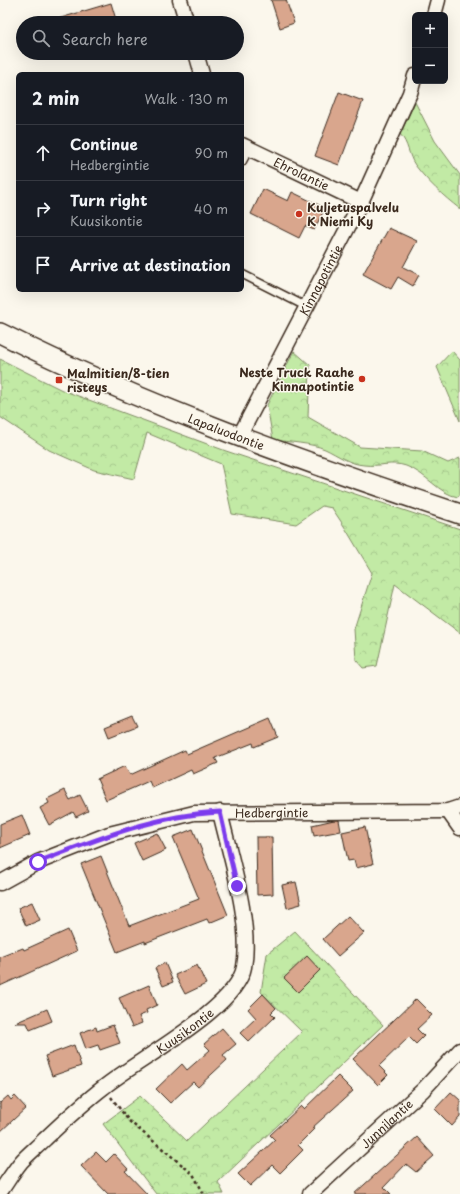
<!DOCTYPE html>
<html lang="en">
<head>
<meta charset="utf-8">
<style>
  :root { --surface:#171b24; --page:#242831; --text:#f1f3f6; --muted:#9ea1a6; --line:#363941 }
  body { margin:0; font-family:"Playpen Sans",sans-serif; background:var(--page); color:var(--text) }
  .controls { position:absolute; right:12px; top:12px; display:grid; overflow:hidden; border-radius:6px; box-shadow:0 4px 16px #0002 }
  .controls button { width:36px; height:36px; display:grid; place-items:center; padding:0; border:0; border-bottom:1px solid var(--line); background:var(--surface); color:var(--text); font:20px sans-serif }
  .stop { position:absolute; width:12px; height:12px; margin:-9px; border:3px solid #7c3aed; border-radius:50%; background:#fff }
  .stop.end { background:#7c3aed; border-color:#fff; box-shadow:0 1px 4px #0008 }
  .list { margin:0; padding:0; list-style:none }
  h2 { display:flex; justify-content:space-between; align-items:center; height:52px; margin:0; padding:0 16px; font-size:17px }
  h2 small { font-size:13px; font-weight:400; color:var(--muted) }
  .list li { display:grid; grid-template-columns:26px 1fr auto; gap:12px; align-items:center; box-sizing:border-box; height:56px; padding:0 16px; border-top:1px solid var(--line) }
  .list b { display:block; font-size:15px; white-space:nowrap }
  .list p { margin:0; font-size:13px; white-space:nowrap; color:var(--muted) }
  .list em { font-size:13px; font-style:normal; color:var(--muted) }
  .icon { flex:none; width:22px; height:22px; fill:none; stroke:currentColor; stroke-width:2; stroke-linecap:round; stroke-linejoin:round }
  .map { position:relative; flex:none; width:460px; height:1194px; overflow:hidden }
  .search { position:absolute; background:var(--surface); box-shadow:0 4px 16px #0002; left:16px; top:16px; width:228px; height:44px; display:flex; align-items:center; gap:10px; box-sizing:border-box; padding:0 14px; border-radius:22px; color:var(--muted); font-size:15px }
  .panel { position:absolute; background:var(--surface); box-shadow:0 4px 16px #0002; left:16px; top:72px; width:228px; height:220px; border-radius:6px }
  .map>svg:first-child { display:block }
  .forest { fill:url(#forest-crowns); stroke:#7e8a62 }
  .building { fill:#d9a68d; stroke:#3b2a1e }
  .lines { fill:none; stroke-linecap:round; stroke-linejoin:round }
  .service-casing { stroke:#3b2a1e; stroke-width:10 }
  .minor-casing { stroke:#3b2a1e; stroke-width:17 }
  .secondary-casing { stroke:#3b2a1e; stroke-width:22 }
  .path { stroke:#3b2a1e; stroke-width:2.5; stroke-dasharray:3 3; stroke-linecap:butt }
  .service { stroke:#fbf7ec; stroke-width:7 }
  .minor { stroke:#fbf7ec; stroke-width:14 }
  .secondary { stroke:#fbf7ec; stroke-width:19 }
  .route { stroke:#7c3aed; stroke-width:5 }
  .poi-dot { fill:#c8321e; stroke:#fbf7ec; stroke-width:1.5 }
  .labels { text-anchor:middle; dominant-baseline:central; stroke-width:3; stroke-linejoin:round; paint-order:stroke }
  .street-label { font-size:12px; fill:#3b2a1e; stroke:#fbf7ec }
  .poi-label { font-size:12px; font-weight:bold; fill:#3b2a1e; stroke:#fbf7ec; text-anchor:start }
</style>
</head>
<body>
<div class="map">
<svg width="460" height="1194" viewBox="0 0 460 1194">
  <defs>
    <pattern id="forest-crowns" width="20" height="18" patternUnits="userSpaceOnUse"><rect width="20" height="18" fill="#c2eaa5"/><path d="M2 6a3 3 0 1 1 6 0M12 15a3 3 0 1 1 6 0" fill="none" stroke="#a8c98e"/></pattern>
  </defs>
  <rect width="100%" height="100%" fill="#fbf7ec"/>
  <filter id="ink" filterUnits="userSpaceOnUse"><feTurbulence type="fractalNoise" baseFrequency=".025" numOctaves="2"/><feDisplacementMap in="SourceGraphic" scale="8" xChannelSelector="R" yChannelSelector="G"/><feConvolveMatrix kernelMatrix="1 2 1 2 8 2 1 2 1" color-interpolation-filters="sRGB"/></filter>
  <g filter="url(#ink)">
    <!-- forest -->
    <g class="forest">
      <path d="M415 102 435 141 460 175V209C443 196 428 182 415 165 408 155 409 144 400 134Z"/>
      <path d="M294 351 310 365 308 417 360 447 422 451 448 463 460 458V494L458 497C439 494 426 473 406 466 392 461 378 467 364 465 349 464 338 455 325 449 311 443 288 442 273 440L267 405Z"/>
      <path d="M452 351 460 360V421L437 367Z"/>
      <path d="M0 359 62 390 226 451 460 529V633L395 584 377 666 363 668 356 660 354 629 372 573 344 526 332 508 322 506 296 524 232 514 221 464 147 433 134 479 94 470 49 450 0 417Z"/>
      <path d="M295 931 383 1025 218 1182 224 1194H156L103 1124 140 1096 187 1141 302 1032 261 992 267 954Z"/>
    </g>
    <!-- building -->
    <g class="building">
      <path d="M271 0H286L294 23 280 28Z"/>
      <path d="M111 3 117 23H54V20Z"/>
      <path d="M339 92 363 101 339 165 315 156Z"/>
      <path d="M263 189 288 201 292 192 325 208 314 230 305 226 299 238 251 214Z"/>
      <path d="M389 228 417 241 403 267 419 275 413 286 398 277 391 289 363 274Z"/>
      <path d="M132 716 137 726 109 737 105 727Z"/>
      <path d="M270 718 278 737 254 747 253 743 215 758 218 763 193 774 191 770 152 788 149 781 106 800 97 779 125 766 130 775 185 750 187 754Z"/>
      <path d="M65 790 70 800 80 795 88 811 76 817 73 812 49 825 40 808 49 803 47 799Z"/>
      <path d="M22 815 30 835 0 848V824Z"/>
      <path d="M334 820H339L341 831 314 836 312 825Z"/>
      <path d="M365 827 373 864 356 868 354 860 348 861 342 832Z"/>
      <path d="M193 829 228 915 209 923 207 919 145 943V941L117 952 81 864 101 856 129 926 199 899 173 837Z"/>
      <path d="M157 833 166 850 142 861 134 843Z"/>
      <path d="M256 837H272L273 894 257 895Z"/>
      <path d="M296 882 301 904 287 908 282 885Z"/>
      <path d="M32 902 40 920 26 926 18 908Z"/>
      <path d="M348 916 364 933 338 956 323 939Z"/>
      <path d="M68 930 77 951 0 986V957L23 948 24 950Z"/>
      <path d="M307 956 320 970 298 992 284 978Z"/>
      <path d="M165 963 173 982 163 986 155 968Z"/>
      <path d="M197 965 206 984 185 994 175 975Z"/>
      <path d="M149 985 157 1005 146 1010 147 1013 139 1016 142 1023 132 1027 119 998Z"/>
      <path d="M263 994 276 1008 271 1013 275 1017 249 1042 240 1033 256 1018 248 1009Z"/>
      <path d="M416 999 432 1015 417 1029 424 1036 416 1044 409 1037 379 1066 388 1075 378 1085 353 1059Z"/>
      <path d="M47 1009 52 1021 30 1030 27 1023H15Z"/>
      <path d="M113 1025 120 1043 100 1050 98 1045 86 1049 80 1033 96 1027 97 1031Z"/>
      <path d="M222 1028 236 1044 223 1055 227 1060 198 1087 193 1082 170 1103 156 1089 182 1064 187 1070 210 1050 204 1044Z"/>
      <path d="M74 1045 81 1066 52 1076 45 1056Z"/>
      <path d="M338 1076 353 1091 312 1128 314 1129 298 1145 303 1150 280 1173 272 1165 250 1186 238 1174 275 1140 270 1135 301 1106 304 1109Z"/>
      <path d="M451 1092 460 1100V1117L452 1126 435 1109Z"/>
      <path d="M8 1096 11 1100 15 1096 26 1108 0 1132V1103Z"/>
      <path d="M417 1137 434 1156 416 1172 406 1164 384 1187 391 1194H354Z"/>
      <path d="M96 1152 106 1162 114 1154 128 1169 125 1171 147 1194H108L81 1166Z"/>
    </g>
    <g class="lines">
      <defs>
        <g id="service">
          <path d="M242 162 249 149"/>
          <path d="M242 274 307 307"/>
        </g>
        <g id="minor">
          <path d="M180 0 187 23"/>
          <path d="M434 15 438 0"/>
          <path d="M196 53 202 74"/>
          <path id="s1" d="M242 145 361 202"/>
          <path id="s2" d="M239 437 361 202 410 93 415 76"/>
          <path d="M448 811 460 828"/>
          <path id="s3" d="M0 883 38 862 109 834 194 813 448 811 460 807"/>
          <path id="s4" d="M0 1192C7 1182 13 1172 21 1162 28 1154 37 1147 45 1139 64 1121 83 1103 104 1087 137 1060 237 1008 244 967 252 924 230 856 220 812"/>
          <path id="s5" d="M310 1194 423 1090 460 1050"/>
        </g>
        <g id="secondary">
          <path id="s6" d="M0 333C147 407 304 462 460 514"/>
        </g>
      </defs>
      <!-- service casing -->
      <use href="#service" class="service-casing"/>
      <!-- minor casing -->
      <use href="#minor" class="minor-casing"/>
      <!-- secondary casing -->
      <use href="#secondary" class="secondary-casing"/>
      <!-- path -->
      <path class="path" d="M111 1097 129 1121 193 1174 204 1194"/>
      <!-- service -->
      <use href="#service" class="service"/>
      <!-- minor -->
      <use href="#minor" class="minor"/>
      <!-- secondary -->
      <use href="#secondary" class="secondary"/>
    </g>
  </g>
  <g class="lines" filter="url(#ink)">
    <!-- route -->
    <path class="route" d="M38 862C97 839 156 815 220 812L237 886"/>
  </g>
  <!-- markers -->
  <g class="poi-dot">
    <circle cx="299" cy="214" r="4"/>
    <circle cx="362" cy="379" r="4"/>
    <rect x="55" y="376" width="8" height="8" rx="2"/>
  </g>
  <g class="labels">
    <!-- street labels -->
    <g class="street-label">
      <text stroke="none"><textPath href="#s1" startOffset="66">Ehrolantie</textPath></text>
      <text stroke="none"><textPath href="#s2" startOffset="177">Kinnapotintie</textPath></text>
      <text stroke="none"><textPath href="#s6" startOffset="247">Lapaluodontie</textPath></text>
      <text stroke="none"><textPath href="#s3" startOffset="285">Hedbergintie</textPath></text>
      <text stroke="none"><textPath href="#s4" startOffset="247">Kuusikontie</textPath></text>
      <text stroke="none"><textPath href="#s5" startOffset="104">Junnilantie</textPath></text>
    </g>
    <!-- poi labels -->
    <g class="poi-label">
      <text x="307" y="207">Kuljetuspalvelu<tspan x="307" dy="14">K Niemi Ky</tspan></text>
      <text x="354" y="372" text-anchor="end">Neste Truck Raahe<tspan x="354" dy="14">Kinnapotintie</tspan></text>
      <text x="67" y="373">Malmitien/8-tien<tspan x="67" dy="14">risteys</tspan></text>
    </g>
  </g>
</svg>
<div class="controls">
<button>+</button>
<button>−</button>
</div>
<div class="stop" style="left:38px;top:862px"></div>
<div class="stop end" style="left:237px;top:886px"></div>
<div class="search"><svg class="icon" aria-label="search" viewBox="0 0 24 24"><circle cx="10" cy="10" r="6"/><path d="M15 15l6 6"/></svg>Search here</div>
<section class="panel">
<h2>2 min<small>Walk · 130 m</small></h2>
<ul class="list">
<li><svg class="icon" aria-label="ahead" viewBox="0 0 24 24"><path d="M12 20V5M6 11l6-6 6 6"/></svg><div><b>Continue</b><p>Hedbergintie</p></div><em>90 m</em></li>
<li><svg class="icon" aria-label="right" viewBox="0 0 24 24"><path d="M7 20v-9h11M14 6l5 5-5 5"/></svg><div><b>Turn right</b><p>Kuusikontie</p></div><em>40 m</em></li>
<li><svg class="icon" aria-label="arrive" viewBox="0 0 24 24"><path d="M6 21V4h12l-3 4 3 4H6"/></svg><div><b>Arrive at destination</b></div></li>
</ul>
</section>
</div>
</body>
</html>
